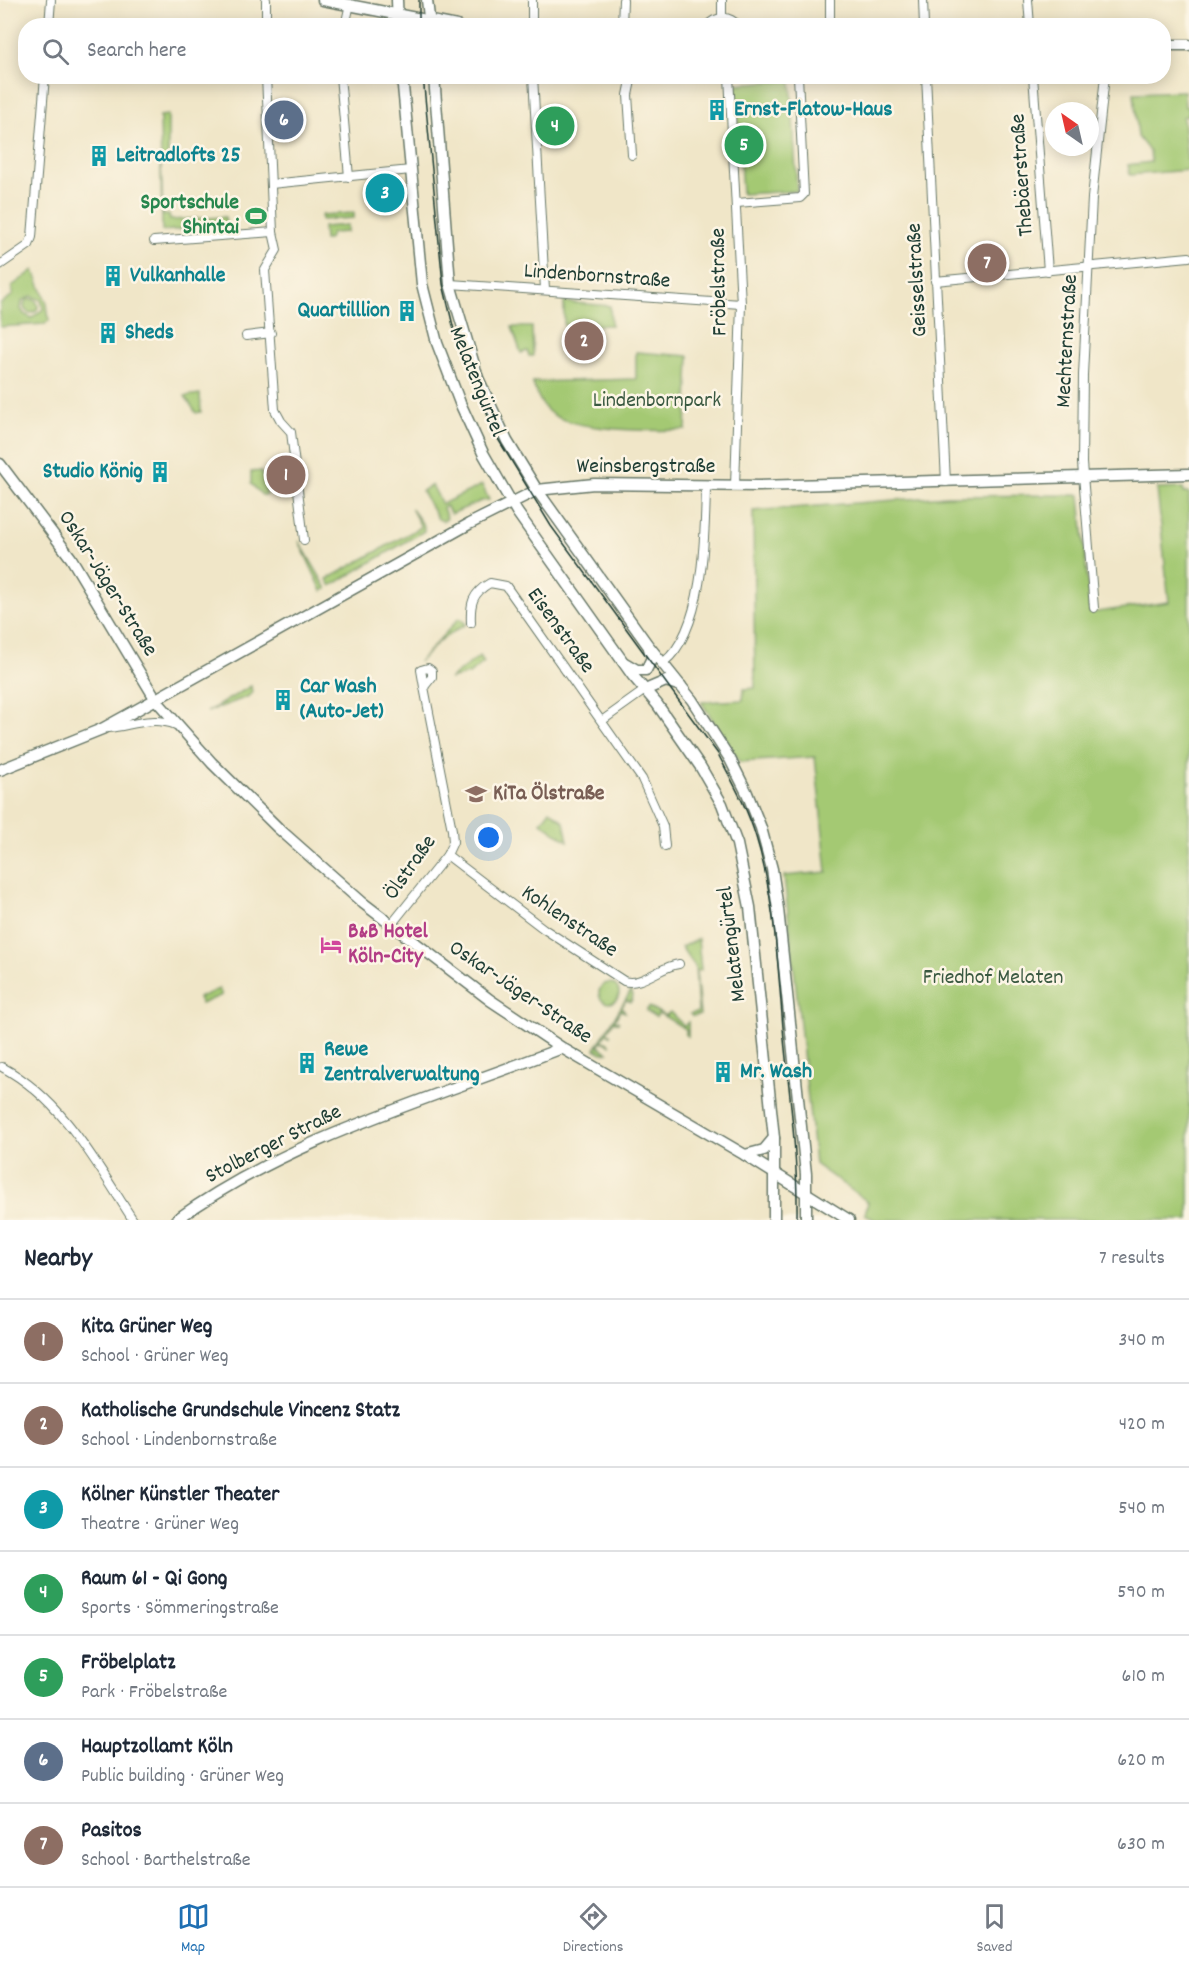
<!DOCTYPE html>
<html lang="en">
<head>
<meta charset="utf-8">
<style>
  :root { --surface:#fff; --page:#f6f6f7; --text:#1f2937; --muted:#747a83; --line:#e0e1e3; --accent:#1f6fb2 }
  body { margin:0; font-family:Dekko,sans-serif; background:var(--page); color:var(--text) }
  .compass { position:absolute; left:1045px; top:102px; width:54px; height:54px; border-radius:50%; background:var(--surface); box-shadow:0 3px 15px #0003; rotate:326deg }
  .you { position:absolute; left:489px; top:838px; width:21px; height:21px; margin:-15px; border:4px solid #fff; border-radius:50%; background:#1a73e8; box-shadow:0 0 0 9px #1a73e833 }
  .badge { display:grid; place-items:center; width:39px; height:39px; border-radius:50%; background:var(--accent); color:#fff; font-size:20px; font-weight:700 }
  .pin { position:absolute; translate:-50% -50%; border:3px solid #fff; box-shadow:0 2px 6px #0006 }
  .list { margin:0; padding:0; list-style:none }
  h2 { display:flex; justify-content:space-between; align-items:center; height:78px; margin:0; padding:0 24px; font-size:26px }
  h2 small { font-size:20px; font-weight:400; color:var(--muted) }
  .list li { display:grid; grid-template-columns:39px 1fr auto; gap:18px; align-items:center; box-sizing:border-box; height:84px; padding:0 24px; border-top:2px solid var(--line) }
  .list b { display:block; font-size:22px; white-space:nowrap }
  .list p { margin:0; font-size:20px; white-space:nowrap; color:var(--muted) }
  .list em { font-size:20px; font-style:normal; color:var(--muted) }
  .icon { flex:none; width:33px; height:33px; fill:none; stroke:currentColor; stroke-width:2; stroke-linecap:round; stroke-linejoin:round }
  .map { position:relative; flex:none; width:1189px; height:1220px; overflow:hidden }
  .search { position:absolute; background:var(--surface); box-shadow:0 3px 15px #0003; left:18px; right:18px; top:18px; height:66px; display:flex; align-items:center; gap:15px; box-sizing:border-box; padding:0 21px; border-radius:24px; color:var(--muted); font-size:22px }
  .sheet { height:666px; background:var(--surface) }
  nav { display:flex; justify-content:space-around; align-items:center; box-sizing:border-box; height:84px; border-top:2px solid var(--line); background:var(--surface); font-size:16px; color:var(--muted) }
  nav a { display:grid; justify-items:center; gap:3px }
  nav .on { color:var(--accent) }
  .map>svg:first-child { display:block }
  .green { fill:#a4c973; stroke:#628354; stroke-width:1.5; fill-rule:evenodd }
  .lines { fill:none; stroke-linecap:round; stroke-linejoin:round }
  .street-casing { stroke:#687868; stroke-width:10 }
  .secondary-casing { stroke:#687868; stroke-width:13 }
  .street { stroke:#fff; stroke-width:8 }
  .secondary { stroke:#fff; stroke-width:10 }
  .tram { stroke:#1f3d34; stroke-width:1.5 }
  .labels { text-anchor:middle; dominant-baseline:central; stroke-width:5; stroke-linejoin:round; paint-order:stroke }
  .culture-label { font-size:22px; font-weight:bold; fill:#0d838f; stroke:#fcf5e5; text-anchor:start }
  .street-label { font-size:22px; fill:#1f3d34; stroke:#fcf5e5 }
  .leisure-label { font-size:22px; font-weight:bold; fill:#27864d; stroke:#fcf5e5; text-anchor:end }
  .park-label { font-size:22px; fill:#3a5941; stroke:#fcf5e5 }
  .education-label { font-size:22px; font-weight:bold; fill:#785e54; stroke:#fcf5e5; text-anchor:start }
  .hotel-label { font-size:22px; font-weight:bold; fill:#b23c85; stroke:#fcf5e5; text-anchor:start }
</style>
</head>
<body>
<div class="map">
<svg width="1189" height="1220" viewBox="0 0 1189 1220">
  <rect width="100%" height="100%" fill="#fcf5e5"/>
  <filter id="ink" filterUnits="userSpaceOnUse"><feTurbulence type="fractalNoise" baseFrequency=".0167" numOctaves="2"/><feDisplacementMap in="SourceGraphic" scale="12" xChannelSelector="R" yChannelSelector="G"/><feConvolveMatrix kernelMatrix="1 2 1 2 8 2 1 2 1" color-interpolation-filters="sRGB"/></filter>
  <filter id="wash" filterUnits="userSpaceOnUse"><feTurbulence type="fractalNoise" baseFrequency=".008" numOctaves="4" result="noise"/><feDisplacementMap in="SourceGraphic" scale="24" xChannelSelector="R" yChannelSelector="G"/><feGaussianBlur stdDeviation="1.35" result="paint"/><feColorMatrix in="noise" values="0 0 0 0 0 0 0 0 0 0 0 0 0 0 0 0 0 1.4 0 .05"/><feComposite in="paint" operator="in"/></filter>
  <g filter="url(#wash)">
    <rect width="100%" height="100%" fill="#f0e6c8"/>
    <!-- green -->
    <g class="green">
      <path d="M791 80 797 191 742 194 736 84Z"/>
      <path d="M1184 91 1185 107H1189V115L1183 117 1188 170 1130 175 1128 165 1151 162 1150 152 1138 137 1134 93Z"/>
      <path d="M168 115V163H161L163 215H169L170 220 225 217 226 226 162 231 160 116Z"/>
      <path d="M354 213V218L322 220 321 215Z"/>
      <path d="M347 225V232L332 233 328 240H324L323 227Z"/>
      <path d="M34 270 47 304 49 320 45 324 0 327V304L13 295 12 286ZM31 296 41 300 43 309 32 318 24 314 21 309 22 301Z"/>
      <circle cx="31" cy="306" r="7"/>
      <path d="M564 302 610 306 611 325 564 326Z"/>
      <path d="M512 327H532L533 356H529L527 351 521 353Z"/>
      <path d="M636 352 689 356 686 430C655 431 570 432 548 411 540 405 536 391 532 382L636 379Z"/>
      <path d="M200 394 201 412 196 413 185 396Z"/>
      <path d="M261 471 267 495H262L251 484V472Z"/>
      <path d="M432 485 442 504 482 485 489 500 481 501 451 514 446 506 443 508 447 518 443 521 438 519 422 491Z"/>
      <path d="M1183 488 1184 493H1189V1220H875L865 1214 868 1202 815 1164 784 876 827 872 815 757 740 762 701 702 743 700 744 689 755 688 753 511 947 496 1080 495 1090 613 1169 602 1157 489Z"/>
      <path d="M411 508 424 526V531L331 586 327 579 421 527Z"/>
      <path d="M299 541 327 589 322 591Z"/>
      <path d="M459 618 466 624 439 641 419 662Z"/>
      <path d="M480 656 484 662 469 674 449 679Z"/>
      <path d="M251 686 252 693 247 697 207 712Z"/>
      <path d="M550 810 564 822 568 841 541 822Z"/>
      <path d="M698 939 701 970 696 971 700 1015 692 1016 690 1014 698 1012 695 966 681 947Z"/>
      <circle cx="609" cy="993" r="10"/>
      <path d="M219 989 222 995 201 1004 198 998Z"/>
      <path d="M631 991 633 996 631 1002 626 1000 622 1007 625 1012 620 1010 615 1020 619 1022H613L607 1032 611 1035 606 1034 602 1040 611 1045 602 1041 598 1046 608 1052 602 1053 595 1049Z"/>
      <path d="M649 1007 665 1016 670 1012 684 1026 688 1022V1036L685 1034 687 1030 659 1013 656 1017 646 1011Z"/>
    </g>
  </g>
  <g filter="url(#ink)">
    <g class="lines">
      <defs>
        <g id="street">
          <path d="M266 0V26"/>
          <path d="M722 0V18"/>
          <path d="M923 0 924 26"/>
          <path d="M1028 0 1030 26"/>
          <path d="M49 26 51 0"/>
          <path d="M345 26 350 4"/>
          <path d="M532 26V0"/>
          <path d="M622 26 623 0"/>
          <path d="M707 26C715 16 730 15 738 26"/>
          <path d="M830 26V0"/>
          <path d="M266 76 273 232 277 250 265 270 275 410 281 421 291 432 304 540"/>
          <path d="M340 76 349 177"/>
          <path d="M533 76 545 290"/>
          <path d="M729 76 741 304 735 486"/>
          <path d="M926 76 946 482"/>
          <path d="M1033 76 1048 271"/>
          <path d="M632 155 628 95 632 76"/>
          <path d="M271 184 411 170"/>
          <path d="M737 203 800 198 804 194 798 76"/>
          <path d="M154 241 273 232"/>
          <path d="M0 265 29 245 32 237 45 76"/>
          <path d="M935 281 1189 257"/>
          <path d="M450 284 741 304"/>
          <path d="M246 336 271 333"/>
          <path d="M1094 608 1082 463 1083 375 1092 198 1105 76"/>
          <path d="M471 623C470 604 472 593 490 583L506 586 642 779 663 826 665 846"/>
          <path d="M664 662C704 630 705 535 706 487"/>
          <path d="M603 720 645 690"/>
          <path d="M109 728C133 725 153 716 176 725"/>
          <path d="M447 855 544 929 624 981C640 987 661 966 679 964"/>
          <path d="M391 925 447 855 453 842 452 830 424 687 421 670 428 668 432 671V677L424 687"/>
          <path d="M2 1067C63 1100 96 1163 133 1220"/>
        </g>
        <g id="secondary">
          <path d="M323 0 457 26"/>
          <path d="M397 0 398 26"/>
          <path d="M427 0 430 26"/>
          <path d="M1164 45H1189"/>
          <path d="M402 76 422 284 437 343 460 403 483 453 517 512 633 676 657 704 700 766 722 804 737 844 750 907 774 1138V1220"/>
          <path d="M434 76 450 284 478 378 507 441 537 490 647 644 692 700 730 759 747 793 761 828 772 869 778 909 806 1174V1220"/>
          <path d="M0 464 71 558 156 700 212 763 278 828 363 903 490 1000 562 1048 745 1155 849 1220"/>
          <path d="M625 663 637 670H646L652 658 649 648"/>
          <path d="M645 690 666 681 681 686"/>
          <path d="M0 770 102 729 131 713 469 524 537 490 594 484 758 486 1189 474"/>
          <path d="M745 1155 764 1150 774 1138"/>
          <path d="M176 1220C291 1137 431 1099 562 1048"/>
        </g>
      </defs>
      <!-- street casing -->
      <use href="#street" class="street-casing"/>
      <!-- secondary casing -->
      <use href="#secondary" class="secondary-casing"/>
      <!-- street -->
      <use href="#street" class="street"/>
      <!-- secondary -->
      <use href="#secondary" class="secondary"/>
      <!-- tram -->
      <g class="tram">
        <path d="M419 0V26"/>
        <path d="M423 76 443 284 454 330 495 434 551 526 718 754C732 781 747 807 756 837 776 901 778 972 784 1039 790 1099 798 1159 797 1220"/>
      </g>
    </g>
  </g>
  <!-- icons -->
  <defs>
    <symbol id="building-bare" viewBox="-9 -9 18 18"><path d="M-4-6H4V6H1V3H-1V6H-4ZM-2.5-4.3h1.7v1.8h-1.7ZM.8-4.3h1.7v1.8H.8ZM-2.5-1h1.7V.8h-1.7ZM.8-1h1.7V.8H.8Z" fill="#0f9aa8" stroke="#fcf5e5" stroke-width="2.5" paint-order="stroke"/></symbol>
    <symbol id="stadium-bare" viewBox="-9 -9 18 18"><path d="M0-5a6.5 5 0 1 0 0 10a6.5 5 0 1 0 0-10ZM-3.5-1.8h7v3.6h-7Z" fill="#2e9e5b" stroke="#fcf5e5" stroke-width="2.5" paint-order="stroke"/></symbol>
    <symbol id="school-bare" viewBox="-9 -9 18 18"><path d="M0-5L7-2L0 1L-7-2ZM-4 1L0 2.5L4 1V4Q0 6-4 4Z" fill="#8d6e63" stroke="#fcf5e5" stroke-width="2.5" paint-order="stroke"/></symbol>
    <symbol id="hotel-bare" viewBox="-9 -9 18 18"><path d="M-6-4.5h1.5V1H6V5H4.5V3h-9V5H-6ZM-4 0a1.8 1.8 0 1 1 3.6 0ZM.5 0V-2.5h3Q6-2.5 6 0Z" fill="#d1479c" stroke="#fcf5e5" stroke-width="2.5" paint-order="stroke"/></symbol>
  </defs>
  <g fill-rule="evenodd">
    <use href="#building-bare" x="702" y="95" width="30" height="30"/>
    <use href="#building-bare" x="84" y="141" width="30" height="30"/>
    <use href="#stadium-bare" x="241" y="201" width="30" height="30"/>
    <use href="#building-bare" x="98" y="261" width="30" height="30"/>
    <use href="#building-bare" x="392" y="296" width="30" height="30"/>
    <use href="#building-bare" x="93" y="318" width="30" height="30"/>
    <use href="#building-bare" x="145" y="457" width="30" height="30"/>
    <use href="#building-bare" x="268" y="685" width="30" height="30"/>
    <use href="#school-bare" x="461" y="779" width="30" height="30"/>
    <use href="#hotel-bare" x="316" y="930" width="30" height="30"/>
    <use href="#building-bare" x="292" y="1048" width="30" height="30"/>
    <use href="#building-bare" x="708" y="1057" width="30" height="30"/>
  </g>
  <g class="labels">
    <!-- culture labels -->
    <g class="culture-label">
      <text x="734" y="110">Ernst-Flatow-Haus</text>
      <text x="116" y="156">Leitradlofts 25</text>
      <text x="130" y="276">Vulkanhalle</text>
      <text x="390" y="311" text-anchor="end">Quartilllion</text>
      <text x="125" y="333">Sheds</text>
      <text x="143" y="472" text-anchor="end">Studio König</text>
      <text x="300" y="687">Car Wash<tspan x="300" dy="25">(Auto-Jet)</tspan></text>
      <text x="324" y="1050">Rewe<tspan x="324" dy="25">Zentralverwaltung</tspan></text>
      <text x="740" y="1072">Mr. Wash</text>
    </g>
    <!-- street labels -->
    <g class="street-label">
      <text transform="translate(1023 175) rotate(-94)">Thebäerstraße</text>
      <text transform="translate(597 277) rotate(4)">Lindenbornstraße</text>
      <text transform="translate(918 280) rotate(-93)">Geisselstraße</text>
      <text transform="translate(720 282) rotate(-91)">Fröbelstraße</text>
      <text transform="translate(1068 341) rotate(-87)">Mechternstraße</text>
      <text transform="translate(476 382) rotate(68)">Melatengürtel</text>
      <text x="646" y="467">Weinsbergstraße</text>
      <text transform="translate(107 584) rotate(58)">Oskar-Jäger-Straße</text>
      <text transform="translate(560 631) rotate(54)">Eisenstraße</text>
      <text transform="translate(411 868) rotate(-55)">Ölstraße</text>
      <text transform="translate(569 922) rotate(34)">Kohlenstraße</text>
      <text transform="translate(733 944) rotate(-97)">Melatengürtel</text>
      <text transform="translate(520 993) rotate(34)">Oskar-Jäger-Straße</text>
      <text transform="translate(274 1145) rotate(-27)">Stolberger Straße</text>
    </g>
    <!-- leisure labels -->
    <g class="leisure-label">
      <text x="239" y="203">Sportschule<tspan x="239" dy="25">Shintai</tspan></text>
    </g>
    <!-- park labels -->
    <g class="park-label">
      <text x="657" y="401">Lindenbornpark</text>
      <text x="993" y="978">Friedhof Melaten</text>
    </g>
    <!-- education labels -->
    <g class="education-label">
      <text x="493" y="794">KiTa Ölstraße</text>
    </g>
    <!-- hotel labels -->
    <g class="hotel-label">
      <text x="348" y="932">B&amp;B Hotel<tspan x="348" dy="25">Köln-City</tspan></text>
    </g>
  </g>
</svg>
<svg class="compass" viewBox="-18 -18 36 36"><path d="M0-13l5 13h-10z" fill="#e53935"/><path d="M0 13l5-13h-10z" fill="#747a83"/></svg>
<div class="you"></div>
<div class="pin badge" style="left:286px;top:475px;background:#8d6e63">1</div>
<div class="pin badge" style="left:584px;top:341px;background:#8d6e63">2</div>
<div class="pin badge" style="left:385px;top:193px;background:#0f9aa8">3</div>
<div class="pin badge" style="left:555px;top:126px;background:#2e9e5b">4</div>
<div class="pin badge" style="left:744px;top:145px;background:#2e9e5b">5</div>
<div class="pin badge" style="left:284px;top:120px;background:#5c6f8a">6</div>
<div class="pin badge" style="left:987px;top:263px;background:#8d6e63">7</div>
<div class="search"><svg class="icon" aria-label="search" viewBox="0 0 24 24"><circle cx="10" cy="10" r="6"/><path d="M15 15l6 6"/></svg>Search here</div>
</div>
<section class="sheet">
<h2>Nearby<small>7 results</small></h2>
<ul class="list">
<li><span class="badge" style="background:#8d6e63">1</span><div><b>Kita Grüner Weg</b><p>School · Grüner Weg</p></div><em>340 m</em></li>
<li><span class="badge" style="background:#8d6e63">2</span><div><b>Katholische Grundschule Vincenz Statz</b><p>School · Lindenbornstraße</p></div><em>420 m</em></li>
<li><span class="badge" style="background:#0f9aa8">3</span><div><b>Kölner Künstler Theater</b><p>Theatre · Grüner Weg</p></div><em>540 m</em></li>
<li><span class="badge" style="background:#2e9e5b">4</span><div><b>Raum 61 - Qi Gong</b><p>Sports · Sömmeringstraße</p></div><em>590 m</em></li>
<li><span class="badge" style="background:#2e9e5b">5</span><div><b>Fröbelplatz</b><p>Park · Fröbelstraße</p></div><em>610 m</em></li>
<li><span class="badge" style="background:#5c6f8a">6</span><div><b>Hauptzollamt Köln</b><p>Public building · Grüner Weg</p></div><em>620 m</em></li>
<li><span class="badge" style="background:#8d6e63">7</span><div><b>Pasitos</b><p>School · Barthelstraße</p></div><em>630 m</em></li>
</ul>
</section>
<nav>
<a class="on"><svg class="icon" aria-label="map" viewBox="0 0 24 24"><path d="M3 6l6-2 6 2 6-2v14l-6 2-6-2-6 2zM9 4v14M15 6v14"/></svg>Map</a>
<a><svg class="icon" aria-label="directions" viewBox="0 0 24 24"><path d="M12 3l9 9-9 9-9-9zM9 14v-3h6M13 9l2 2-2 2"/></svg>Directions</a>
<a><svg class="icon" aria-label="saved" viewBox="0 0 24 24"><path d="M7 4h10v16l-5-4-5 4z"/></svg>Saved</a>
</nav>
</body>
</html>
